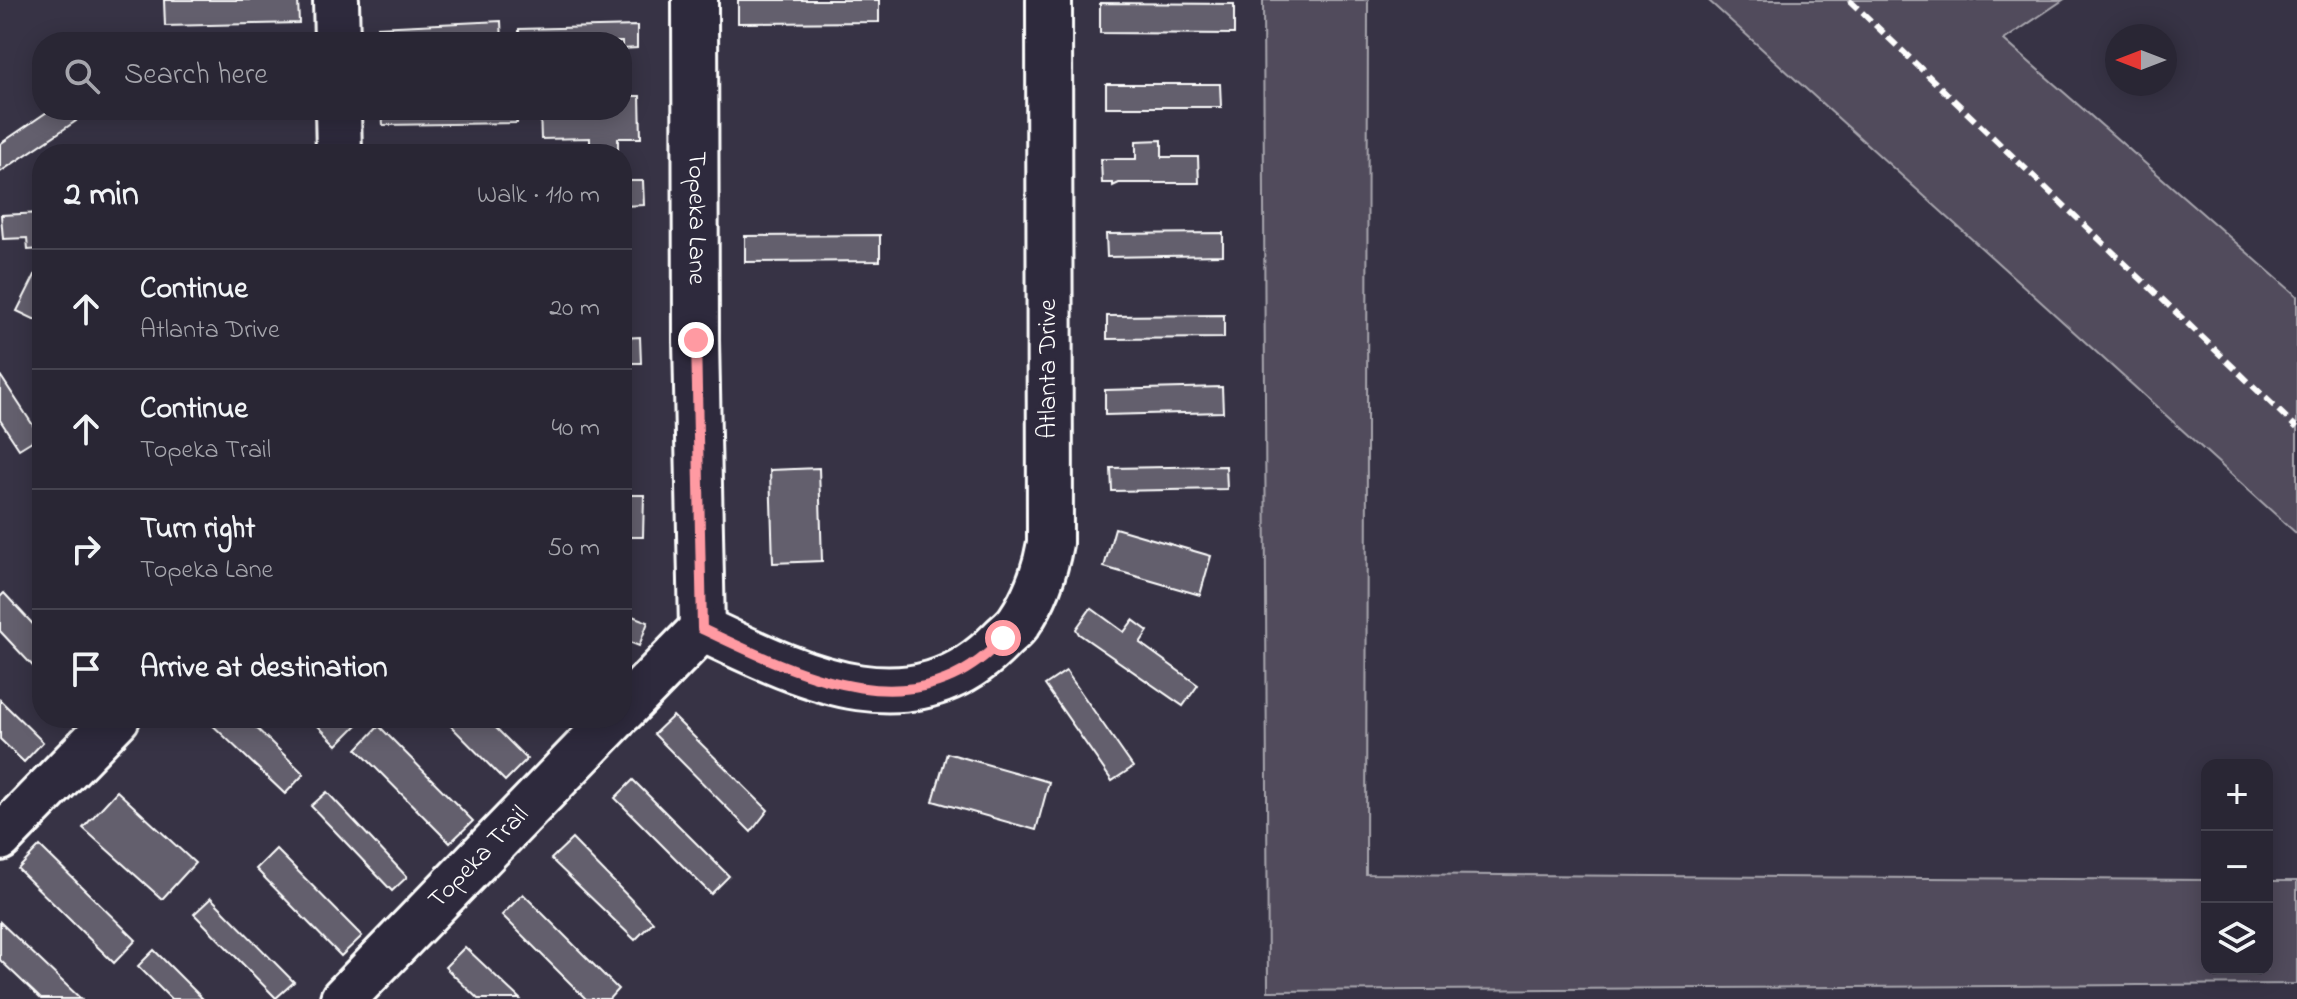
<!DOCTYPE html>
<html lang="en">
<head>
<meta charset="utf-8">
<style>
  :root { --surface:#292634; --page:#353240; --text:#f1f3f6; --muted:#a5a5ac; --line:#45434f }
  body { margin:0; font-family:"Indie Flower",sans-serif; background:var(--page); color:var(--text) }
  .controls { position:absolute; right:24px; bottom:24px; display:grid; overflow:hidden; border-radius:16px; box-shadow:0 4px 20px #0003 }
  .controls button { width:72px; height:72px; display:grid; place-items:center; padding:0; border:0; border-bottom:2px solid var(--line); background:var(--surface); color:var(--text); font:40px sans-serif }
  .compass { position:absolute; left:2105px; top:24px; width:72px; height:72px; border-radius:50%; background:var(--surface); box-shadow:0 4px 20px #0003; rotate:270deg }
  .stop { position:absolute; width:24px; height:24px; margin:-18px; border:6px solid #ff9aa2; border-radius:50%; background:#fff }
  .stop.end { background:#ff9aa2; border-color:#fff; box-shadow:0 2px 8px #0008 }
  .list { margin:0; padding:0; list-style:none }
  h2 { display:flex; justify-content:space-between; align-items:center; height:104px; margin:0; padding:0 32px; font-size:34px }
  h2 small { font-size:26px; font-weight:400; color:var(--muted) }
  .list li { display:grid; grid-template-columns:52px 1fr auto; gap:24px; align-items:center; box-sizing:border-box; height:120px; padding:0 32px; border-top:2px solid var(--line) }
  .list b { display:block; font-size:30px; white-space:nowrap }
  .list p { margin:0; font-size:26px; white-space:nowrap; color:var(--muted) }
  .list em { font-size:26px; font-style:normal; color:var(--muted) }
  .icon { flex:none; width:44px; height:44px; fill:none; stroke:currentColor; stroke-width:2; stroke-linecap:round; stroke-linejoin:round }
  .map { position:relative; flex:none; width:2297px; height:999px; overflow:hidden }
  .search { position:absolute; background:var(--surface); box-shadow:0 4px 20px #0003; left:32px; top:32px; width:600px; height:88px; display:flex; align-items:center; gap:20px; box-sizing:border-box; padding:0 28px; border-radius:32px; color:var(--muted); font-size:30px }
  .panel { position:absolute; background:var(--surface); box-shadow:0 4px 20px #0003; left:32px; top:144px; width:600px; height:584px; border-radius:32px }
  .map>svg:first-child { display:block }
  .green { fill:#514c5c; stroke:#a8a6ae; stroke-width:2 }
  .building { fill:#635f6d; stroke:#fff; stroke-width:2 }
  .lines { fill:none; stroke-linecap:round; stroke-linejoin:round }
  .street-casing { stroke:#fff; stroke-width:50 }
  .street { stroke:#2f2a3d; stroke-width:44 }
  .rail { stroke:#fff; stroke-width:6; stroke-dasharray:12 6; stroke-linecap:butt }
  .route { stroke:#ff9aa2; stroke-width:10 }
  .labels { text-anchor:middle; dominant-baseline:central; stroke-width:6; stroke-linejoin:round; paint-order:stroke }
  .street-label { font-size:26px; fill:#fff; stroke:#2f2a3d }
</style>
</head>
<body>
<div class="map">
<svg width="2297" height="999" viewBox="0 0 2297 999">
  <rect width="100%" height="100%" fill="#373345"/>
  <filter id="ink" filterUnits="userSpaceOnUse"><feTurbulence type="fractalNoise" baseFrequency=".0125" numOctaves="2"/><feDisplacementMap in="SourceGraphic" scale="16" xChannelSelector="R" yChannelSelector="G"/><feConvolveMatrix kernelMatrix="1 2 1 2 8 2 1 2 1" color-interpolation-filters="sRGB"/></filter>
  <g filter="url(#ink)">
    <!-- green -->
    <g class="green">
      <path d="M1263 0H1368L1366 874 2207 880V969H2267V881H2297V984L1268 991Z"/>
      <path d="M1708 0H2063L2004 40 2297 296V534Z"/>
    </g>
    <!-- building -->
    <g class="building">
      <path d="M164 0H298L299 23 165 26Z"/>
      <path d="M738 0H879V22L738 23Z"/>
      <path d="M1100 3 1234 4V34L1100 33Z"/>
      <path d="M501 21 502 42H378L377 27Z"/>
      <path d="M637 26V48L622 49V42H519V29Z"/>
      <path d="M1106 84H1220L1221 107H1106Z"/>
      <path d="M622 96H640L641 138H618V152H590V138L541 139 540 110H622Z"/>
      <path d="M50 110H68L76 121 0 172V144Z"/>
      <path d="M382 110H517V123L383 125Z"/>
      <path d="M1162 140V157H1198L1199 183H1119L1113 186V183H1102L1101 159H1136V141Z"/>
      <path d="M622 181H643L644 205 622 206Z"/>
      <path d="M42 213V249L28 250 27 238 3 239 1 215Z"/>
      <path d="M1223 233V255L1107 257 1106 234Z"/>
      <path d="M880 235V261L745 262V236Z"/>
      <path d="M36 273 42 276V323L17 311Z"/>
      <path d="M1224 315V338L1107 339V316Z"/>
      <path d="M640 337 641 363H622V338Z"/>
      <path d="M0 375 40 436 19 449 0 420Z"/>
      <path d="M1222 387 1223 412 1105 415V390Z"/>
      <path d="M1226 466 1227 489 1112 491 1111 468Z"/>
      <path d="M819 468 822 561 773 563 770 470Z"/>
      <path d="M622 495H644L643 537H622Z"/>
      <path d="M1115 528 1211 556 1200 595 1104 567Z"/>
      <path d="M4 593 42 634V676L0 631V597Z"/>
      <path d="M1091 608 1124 632 1133 620 1148 631 1140 643 1198 685 1183 706 1079 634 1076 629Z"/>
      <path d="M622 612 648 622 639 646 622 639Z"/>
      <path d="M1066 671 1133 767 1112 781 1045 685Z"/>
      <path d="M0 700 43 742 24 762 0 739Z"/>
      <path d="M673 716 768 810 751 832 654 734Z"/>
      <path d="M205 718H246L304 774 285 794Z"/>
      <path d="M310 718H349L357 725 337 745Z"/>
      <path d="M443 718H486L527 759 505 781Z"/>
      <path d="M379 726 473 821 450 843 357 749Z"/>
      <path d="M947 753 1049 782 1036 830 933 801Z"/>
      <path d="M633 780 729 876 711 894 615 798Z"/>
      <path d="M117 791 195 863 162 899 83 828Z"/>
      <path d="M327 792 407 877 392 891 311 806Z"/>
      <path d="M572 839 653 922 635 940 551 859Z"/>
      <path d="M40 846 136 940 114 963 18 869Z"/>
      <path d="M276 849 362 936 341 956 256 869Z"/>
      <path d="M523 894 618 989 609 999H586L502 915Z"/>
      <path d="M211 898 294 982 276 998 194 914Z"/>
      <path d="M0 922 81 999H41L0 960Z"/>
      <path d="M465 947 520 999H478L445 967Z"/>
      <path d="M154 950 203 999H171L138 966Z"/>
    </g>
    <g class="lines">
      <defs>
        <g id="street">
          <path d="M336 0 337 42"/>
          <path id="s1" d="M695 0 696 340 702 629"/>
          <path d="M338 110 339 154"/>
          <path d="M702 629C799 675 912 733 1001 640 1007 634 1014 629 1019 622 1035 599 1045 571 1050 543L1049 0"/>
          <path d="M622 711 702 629"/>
          <path d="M0 838 117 718"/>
          <path id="s2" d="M343 999 615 718"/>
        </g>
      </defs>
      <!-- street casing -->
      <use href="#street" class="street-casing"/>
      <!-- street -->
      <use href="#street" class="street"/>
      <!-- rail -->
      <path class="rail" d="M1849 0 2297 428"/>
    </g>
  </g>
  <g class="lines" filter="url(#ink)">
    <!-- route -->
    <path class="route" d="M696 340 702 629C797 674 917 735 1003 638"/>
  </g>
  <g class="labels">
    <!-- street labels -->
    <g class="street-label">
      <text stroke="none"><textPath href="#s1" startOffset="218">Topeka Lane</textPath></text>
      <text transform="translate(1049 369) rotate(-90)">Atlanta Drive</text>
      <text stroke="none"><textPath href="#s2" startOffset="196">Topeka Trail</textPath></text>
    </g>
  </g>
</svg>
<div class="controls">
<button>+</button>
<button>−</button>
<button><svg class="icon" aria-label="layers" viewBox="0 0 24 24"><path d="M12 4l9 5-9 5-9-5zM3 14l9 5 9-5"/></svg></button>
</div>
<svg class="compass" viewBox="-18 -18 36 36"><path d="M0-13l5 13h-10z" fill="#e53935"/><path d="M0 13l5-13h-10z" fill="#a5a5ac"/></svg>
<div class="stop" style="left:1003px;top:638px"></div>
<div class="stop end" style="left:696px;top:340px"></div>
<div class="search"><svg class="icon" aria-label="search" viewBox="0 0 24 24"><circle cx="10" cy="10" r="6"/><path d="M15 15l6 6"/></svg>Search here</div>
<section class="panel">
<h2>2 min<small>Walk · 110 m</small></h2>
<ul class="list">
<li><svg class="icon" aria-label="ahead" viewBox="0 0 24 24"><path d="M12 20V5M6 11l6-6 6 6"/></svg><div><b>Continue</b><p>Atlanta Drive</p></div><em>20 m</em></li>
<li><svg class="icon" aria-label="ahead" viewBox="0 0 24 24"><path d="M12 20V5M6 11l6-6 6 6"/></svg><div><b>Continue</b><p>Topeka Trail</p></div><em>40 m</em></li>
<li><svg class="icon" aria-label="right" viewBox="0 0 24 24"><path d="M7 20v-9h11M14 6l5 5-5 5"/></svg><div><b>Turn right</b><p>Topeka Lane</p></div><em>50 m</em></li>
<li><svg class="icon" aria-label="arrive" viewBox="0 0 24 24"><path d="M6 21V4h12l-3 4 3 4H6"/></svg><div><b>Arrive at destination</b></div></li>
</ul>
</section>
</div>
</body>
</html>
